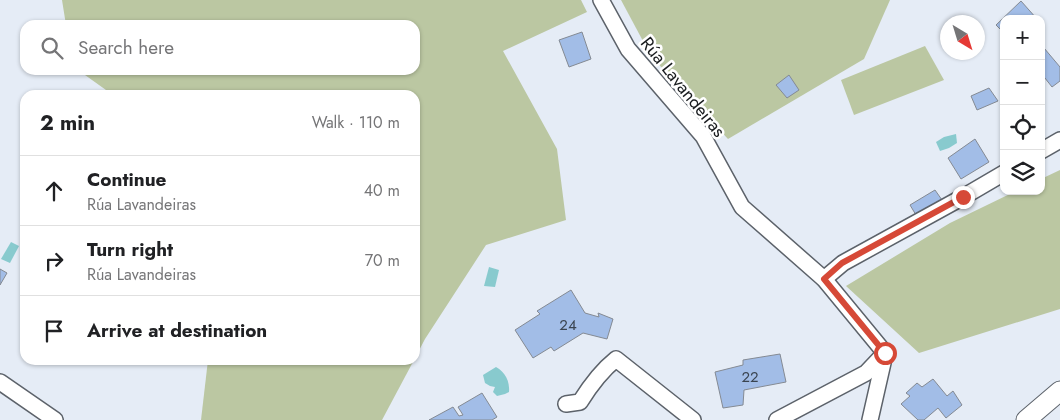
<!DOCTYPE html>
<html lang="en">
<head>
<meta charset="utf-8">
<style>
  :root { --surface:#fff; --page:#f6f6f6; --text:#202124; --muted:#757577; --line:#e0e0e0 }
  body { margin:0; font-family:Jost,sans-serif; background:var(--page); color:var(--text) }
  .controls { position:absolute; right:15px; top:15px; display:grid; overflow:hidden; border-radius:10px; box-shadow:0 1px 4px #0004 }
  .controls button { width:45px; height:45px; display:grid; place-items:center; padding:0; border:0; border-bottom:1px solid var(--line); background:var(--surface); color:var(--text); font:25px sans-serif }
  .compass { position:absolute; left:940px; top:15px; width:45px; height:45px; border-radius:50%; background:var(--surface); box-shadow:0 1px 4px #0004; rotate:142deg }
  .stop { position:absolute; width:15px; height:15px; margin:-11px; border:4px solid #d64937; border-radius:50%; background:#fff }
  .stop.end { background:#d64937; border-color:#fff; box-shadow:0 1px 5px #0008 }
  .list { margin:0; padding:0; list-style:none }
  h2 { display:flex; justify-content:space-between; align-items:center; height:65px; margin:0; padding:0 20px; font-size:21px }
  h2 small { font-size:16px; font-weight:400; color:var(--muted) }
  .list li { display:grid; grid-template-columns:32px 1fr auto; gap:15px; align-items:center; box-sizing:border-box; height:70px; padding:0 20px; border-top:1px solid var(--line) }
  .list b { display:block; font-size:19px; white-space:nowrap }
  .list p { margin:0; font-size:16px; white-space:nowrap; color:var(--muted) }
  .list em { font-size:16px; font-style:normal; color:var(--muted) }
  .icon { flex:none; width:28px; height:28px; fill:none; stroke:currentColor; stroke-width:2; stroke-linecap:round; stroke-linejoin:round }
  .map { position:relative; flex:none; width:1060px; height:420px; overflow:hidden }
  .search { position:absolute; background:var(--surface); box-shadow:0 1px 4px #0004; left:20px; top:20px; width:400px; height:55px; display:flex; align-items:center; gap:12px; box-sizing:border-box; padding:0 18px; border-radius:15px; color:var(--muted); font-size:19px }
  .panel { position:absolute; background:var(--surface); box-shadow:0 1px 4px #0004; left:20px; top:90px; width:400px; height:275px; border-radius:15px }
  .map>svg:first-child { display:block }
  .green { fill:#bbc7a2 }
  .water { fill:#88cace }
  .building { fill:#a2bde7; stroke:#848a93 }
  .lines { fill:none; stroke-linecap:round; stroke-linejoin:round }
  .minor-casing { stroke:#5c626a; stroke-width:18 }
  .tertiary-casing { stroke:#5c626a; stroke-width:21 }
  .minor { stroke:#fff; stroke-width:15 }
  .tertiary { stroke:#fff; stroke-width:19 }
  .route { stroke:#d64937; stroke-width:6 }
  .labels { text-anchor:middle; dominant-baseline:central; stroke-width:5; stroke-linejoin:round; paint-order:stroke }
  .number-label { font-size:15px; fill:#3a4450 }
  .street-label { font-size:18px; fill:#181b1e; stroke:#fff }
</style>
</head>
<body>
<div class="map">
<svg width="1060" height="420" viewBox="0 0 1060 420">
  <rect width="100%" height="100%" fill="#e5ecf6"/>
  <!-- green -->
  <g class="green">
    <path d="M62 0H581L587 12 503 51 557 149 566 220 486 245 425 339 415 358V95H113L78 70H415V25H66Z"/>
    <path d="M621 0H890L864 59 728 139 651 56Z"/>
    <path d="M925 46 944 80 854 115 841 80Z"/>
    <path d="M1060 170V309L919 353 846 286 950 223 1016 191H1041V179Z"/>
    <path d="M208 360H414L382 420H201Z"/>
  </g>
  <!-- water -->
  <g class="water">
    <path d="M956 134 957 143 949 148 940 151 936 142 944 137Z"/>
    <path d="M11 242 19 246 10 263 1 259Z"/>
    <path d="M489 267 499 270 495 287 484 286Z"/>
    <path d="M496 367C505 372 510 381 509 392L505 394 497 396 493 392 495 387 490 386 485 383 483 375Z"/>
  </g>
  <!-- building -->
  <g class="building">
    <path d="M1021 1 1037 19H1004V33L996 25Z"/>
    <path d="M582 32 591 59 569 67 559 40Z"/>
    <path d="M1044 48 1060 67V81L1052 87 1041 73V50Z"/>
    <path d="M789 75 799 90 787 98 776 85Z"/>
    <path d="M989 88 998 101 977 110 971 96Z"/>
    <path d="M975 139 989 162 961 179 948 158Z"/>
    <path d="M935 190 942 200 916 215 910 205Z"/>
    <path d="M0 269 7 273 0 285Z"/>
    <path d="M571 290 585 313 599 317 598 313 613 319 607 339 583 333 554 351 551 347 533 358 515 330 540 314 537 311Z"/>
    <path d="M780 354 786 382 744 390 743 405 723 408 715 372 743 365V360Z"/>
    <path d="M933 379 947 396 953 391 962 405 946 418 938 408 924 420H918L901 404 910 396 906 393 917 383 922 387Z"/>
    <path d="M482 393 497 417 492 420H429L453 407 459 416 463 415 458 407Z"/>
  </g>
  <g class="lines">
    <defs>
      <g id="minor">
        <path d="M601 0 628 49 703 136 742 207 824 279 885 353"/>
        <path d="M1041 151 1060 140"/>
        <path d="M824 279 843 263 963 197 1004 173"/>
        <path d="M0 382 55 420"/>
        <path d="M566 404 580 402C590 386 601 371 616 359L693 420"/>
        <path d="M777 420 866 373 885 353"/>
        <path d="M870 420 885 354"/>
      </g>
      <path id="tertiary" d="M1026 420 1060 391"/>
    </defs>
    <!-- minor casing -->
    <use href="#minor" class="minor-casing"/>
    <!-- tertiary casing -->
    <use href="#tertiary" class="tertiary-casing"/>
    <!-- minor -->
    <use href="#minor" class="minor"/>
    <!-- tertiary -->
    <use href="#tertiary" class="tertiary"/>
  </g>
  <g class="lines">
    <!-- route -->
    <path class="route" d="M885 353 824 279 842 263 963 197"/>
  </g>
  <g class="labels">
    <!-- number labels -->
    <g class="number-label">
      <text x="568" y="325">24</text>
      <text x="750" y="377">22</text>
    </g>
    <!-- street labels -->
    <g class="street-label">
      <text transform="translate(683 87) rotate(51)">Rúa Lavandeiras</text>
    </g>
  </g>
</svg>
<div class="controls">
<button>+</button>
<button>−</button>
<button><svg class="icon" aria-label="locate" viewBox="0 0 24 24"><circle cx="12" cy="12" r="6"/><path d="M12 2v4M12 18v4M2 12h4M18 12h4"/></svg></button>
<button><svg class="icon" aria-label="layers" viewBox="0 0 24 24"><path d="M12 4l9 5-9 5-9-5zM3 14l9 5 9-5"/></svg></button>
</div>
<svg class="compass" viewBox="-18 -18 36 36"><path d="M0-13l5 13h-10z" fill="#e53935"/><path d="M0 13l5-13h-10z" fill="#757577"/></svg>
<div class="stop" style="left:885px;top:353px"></div>
<div class="stop end" style="left:963px;top:197px"></div>
<div class="search"><svg class="icon" aria-label="search" viewBox="0 0 24 24"><circle cx="10" cy="10" r="6"/><path d="M15 15l6 6"/></svg>Search here</div>
<section class="panel">
<h2>2 min<small>Walk · 110 m</small></h2>
<ul class="list">
<li><svg class="icon" aria-label="ahead" viewBox="0 0 24 24"><path d="M12 20V5M6 11l6-6 6 6"/></svg><div><b>Continue</b><p>Rúa Lavandeiras</p></div><em>40 m</em></li>
<li><svg class="icon" aria-label="right" viewBox="0 0 24 24"><path d="M7 20v-9h11M14 6l5 5-5 5"/></svg><div><b>Turn right</b><p>Rúa Lavandeiras</p></div><em>70 m</em></li>
<li><svg class="icon" aria-label="arrive" viewBox="0 0 24 24"><path d="M6 21V4h12l-3 4 3 4H6"/></svg><div><b>Arrive at destination</b></div></li>
</ul>
</section>
</div>
</body>
</html>
